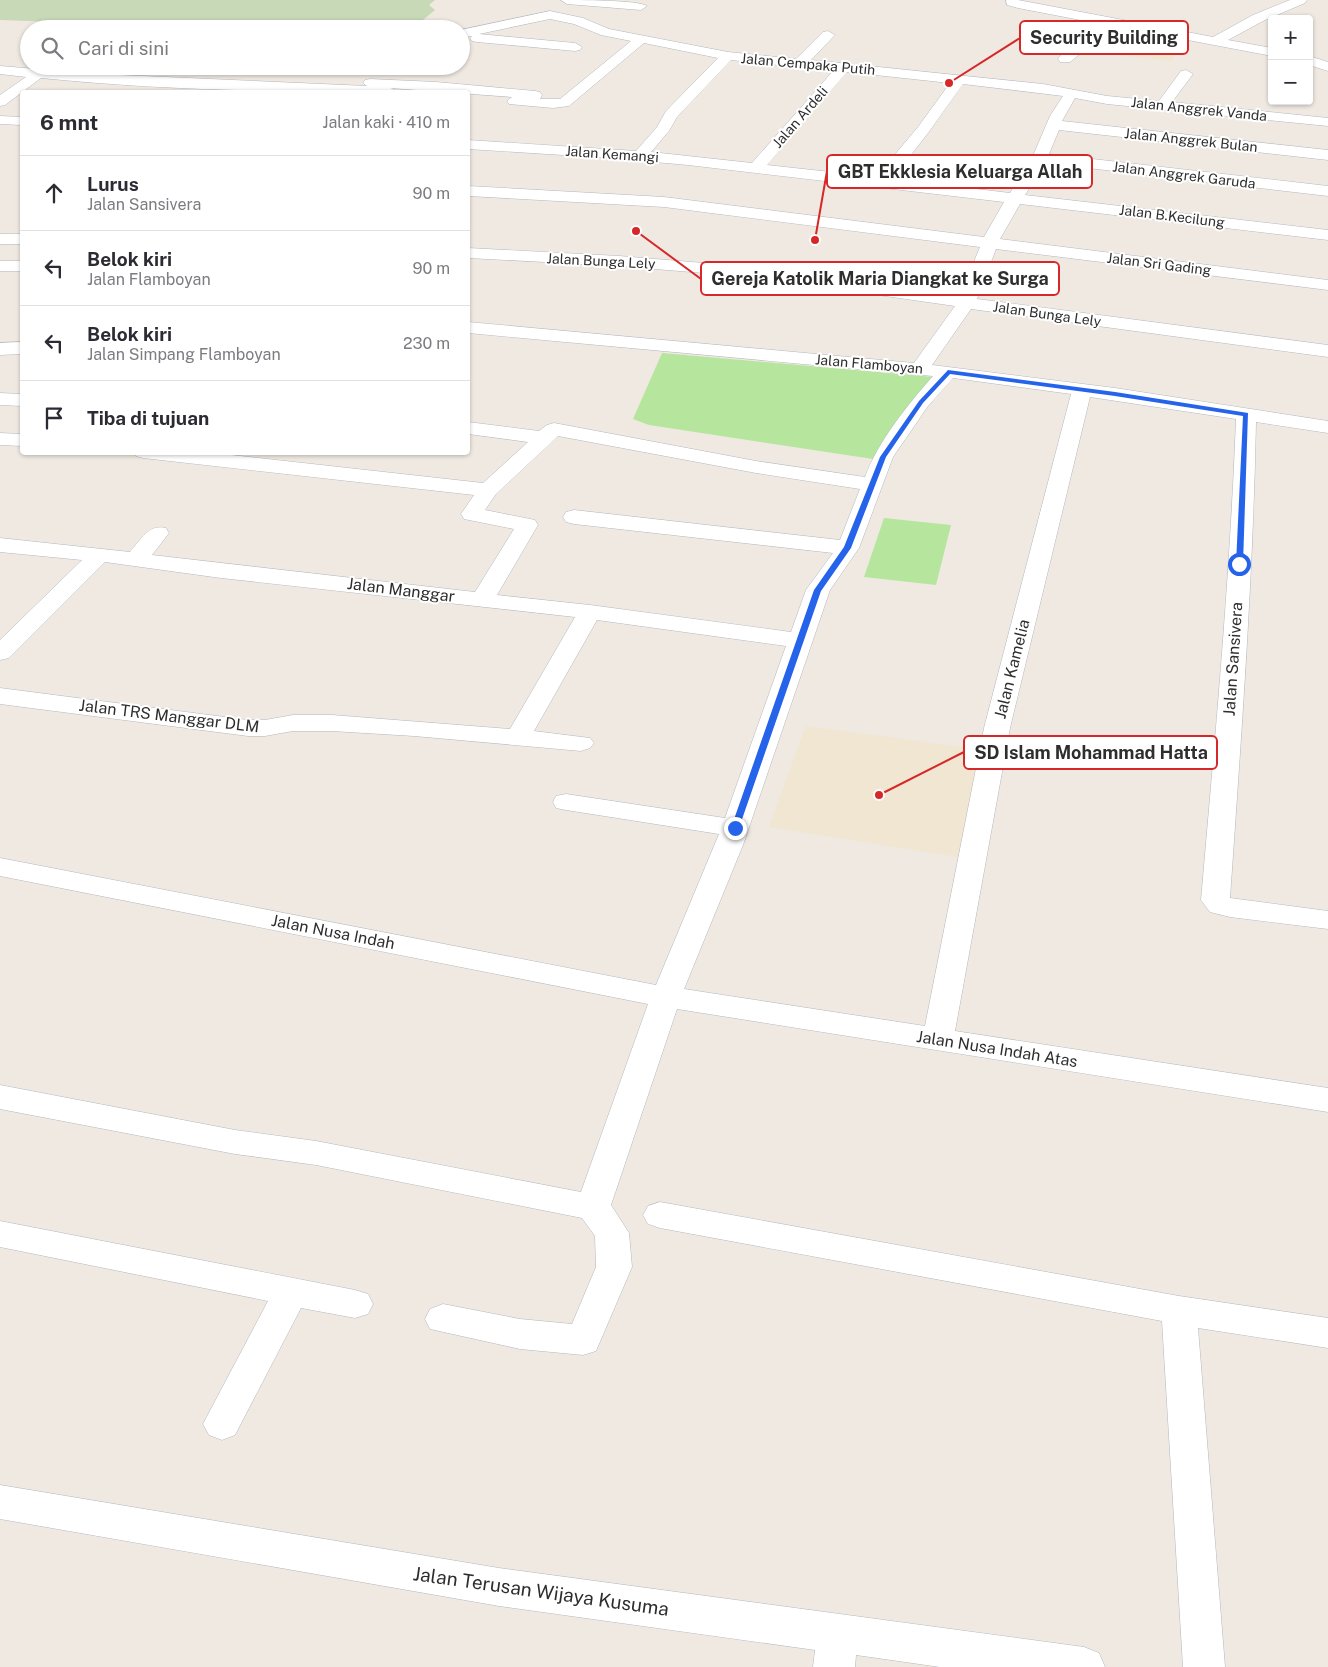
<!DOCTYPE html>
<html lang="id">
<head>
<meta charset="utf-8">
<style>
  :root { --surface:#fff; --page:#f2f2f3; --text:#2b2b33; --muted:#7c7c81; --line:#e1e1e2 }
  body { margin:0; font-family:"Public Sans",sans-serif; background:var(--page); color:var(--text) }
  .controls { position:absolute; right:15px; top:15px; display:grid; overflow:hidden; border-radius:5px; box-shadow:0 1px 4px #0004 }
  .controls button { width:45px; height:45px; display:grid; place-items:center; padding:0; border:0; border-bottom:1px solid var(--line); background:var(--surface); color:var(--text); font:25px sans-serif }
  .stop { position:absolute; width:15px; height:15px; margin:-11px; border:4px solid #2563eb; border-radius:50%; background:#fff }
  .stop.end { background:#2563eb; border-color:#fff; box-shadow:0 1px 5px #0008 }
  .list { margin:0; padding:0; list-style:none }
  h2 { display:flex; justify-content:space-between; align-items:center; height:65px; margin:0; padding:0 20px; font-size:21px }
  h2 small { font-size:16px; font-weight:400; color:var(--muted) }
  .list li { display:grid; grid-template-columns:32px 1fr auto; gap:15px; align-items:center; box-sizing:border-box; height:75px; padding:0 20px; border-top:1px solid var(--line) }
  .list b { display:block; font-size:19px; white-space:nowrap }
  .list p { margin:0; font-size:16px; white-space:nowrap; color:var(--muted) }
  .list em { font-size:16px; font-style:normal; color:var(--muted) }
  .icon { flex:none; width:28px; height:28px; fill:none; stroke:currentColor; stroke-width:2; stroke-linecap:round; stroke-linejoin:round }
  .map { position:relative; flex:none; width:1328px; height:1667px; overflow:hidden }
  .search { position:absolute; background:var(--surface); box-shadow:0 1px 4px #0004; left:20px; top:20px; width:450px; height:55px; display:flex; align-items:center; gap:12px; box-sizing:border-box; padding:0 18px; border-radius:28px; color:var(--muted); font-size:19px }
  .panel { position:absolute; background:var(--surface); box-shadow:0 1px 4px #0004; left:20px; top:90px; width:450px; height:365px; border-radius:5px }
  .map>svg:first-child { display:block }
  .education { fill:#f0e6d1 }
  .green { fill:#b6e59e }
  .cemetery { fill:#c8d9b8 }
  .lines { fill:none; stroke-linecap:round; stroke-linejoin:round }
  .street-casing { stroke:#b4b7c1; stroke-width:1 }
  .street { fill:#fff; fill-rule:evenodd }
  .route { fill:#2563eb }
  .labels { text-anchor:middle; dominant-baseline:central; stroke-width:4; stroke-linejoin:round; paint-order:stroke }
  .far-street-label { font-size:14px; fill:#2e2e2e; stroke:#fff }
  .street-label { font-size:16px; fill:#2e2e2e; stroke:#fff }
  .near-street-label { font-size:19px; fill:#2e2e2e; stroke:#fff }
  .leader { fill:none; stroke:#d62828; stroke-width:2 }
  .callout-dot { fill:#d62828; stroke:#fff; stroke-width:2 }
  .callout { fill:#fff; stroke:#d62828; stroke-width:2 }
  .callout-label { font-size:18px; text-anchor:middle; font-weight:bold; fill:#2e2e2e }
</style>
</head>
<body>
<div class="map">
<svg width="1328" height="1667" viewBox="0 0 1328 1667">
  <rect width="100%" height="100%" fill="#efe9e1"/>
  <!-- education -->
  <g class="education">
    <path d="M1126 26 1167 33 1155 47 1179 50 1171 61 1103 53Z"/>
    <path d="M806 726 985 750 964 858 769 827Z"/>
  </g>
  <!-- green -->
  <g class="green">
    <path d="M662 353 934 377 873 459 649 425 633 419Z"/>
    <path d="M884 518 951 525 936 585 864 577Z"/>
  </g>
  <!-- cemetery -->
  <path class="cemetery" d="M0 0H435L429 5 435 10 412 29H103L53 27 58 22 0 20Z"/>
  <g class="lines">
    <defs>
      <g id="street">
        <path d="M561 0C576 0 639 0 647 6L641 10 567 4Z"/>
        <path d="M1006 0H1018L1213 37 1253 15 1290 0H1307L1305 3 1263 21 1228 40 1272 48V56L1114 26 1070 62H1060L1058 59 1060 56 1101 24 1018 8 1007 5Z"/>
        <path d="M550 11 583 18 609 29 728 52 796 59 823 32 828 31 835 35 811 60 1043 84 1107 96 1159 101 1181 71 1186 70 1193 74 1172 102 1328 118V126L1107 104 1075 98 1062 121 1328 150V160L1059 130 1049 154 1328 186V196L1045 163 1025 195 1328 230V240L1020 204 1000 239 1328 280V290L996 249 977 299 1328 345V357L971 309 932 365 1115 388 1328 421V433L1256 422C1253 581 1241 739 1230 898L1328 911V929L1230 917 1210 912 1201 900C1215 740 1230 579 1236 419L1090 397 1010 728 955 1031 1328 1088V1112L677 1009 611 1205 629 1233 632 1267 596 1351 583 1355 520 1349 430 1329 425 1319 430 1309 443 1304 520 1319 572 1324 596 1267 595 1236 582 1218 316 1165 235 1154 0 1109V1085L235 1130 316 1141 581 1192 648 1004 0 876V858L656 985 719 834 566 810 556 808 553 802 556 796 566 794 725 818 786 646 597 620 534 731 590 738 594 743 590 748 581 751 414 736 332 731H293L265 736H248L0 704V688L248 720H265L293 715H332L510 729 575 617 221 578 105 562 9 658 0 660V640L82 560 0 552V538L130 552C141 540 148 524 166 528L169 533 152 555 475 592 514 529 464 519 461 514 474 495 143 458 136 456 133 452H204L483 483 528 442 468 434V422L539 431 547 425 554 423 756 461 865 477C879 440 907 406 933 376L468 333V322L914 363 955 306 752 277 619 266 468 258V248L619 256 752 267 960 296 980 247 664 207 468 196V186L664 197 984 237 1004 202 688 165 610 158 468 149V140L636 151 657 127 666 111 718 58 644 43 569 106 553 108 509 104 507 101 512 97 390 88 393 89 395 92C278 92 158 90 41 78L5 105 0 106V95L26 77 0 74V66L97 74 367 86 363 83 365 80 370 79 436 82 535 91 540 92 542 95 540 99H560L631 41 601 35 574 24 550 19 479 34 575 43 582 47 580 50 575 51 477 42 472 41 470 38 472 36 461 38V30ZM731 60 833 71 752 163 651 152 669 131 677 117ZM847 72 950 83 918 127 876 177 767 165ZM963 84 1063 96 1050 116 1032 158 1010 193 892 179 928 133ZM953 378 1071 394 984 728 925 1026 684 989 743 845 830 590 859 548 893 457 928 406ZM558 436 756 473 860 489 840 540 574 510 566 512 563 517 566 522 574 524 833 553 806 590 791 632 590 605 497 595 538 525 535 520 485 510 496 494Z"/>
        <path d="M1309 56 1328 62V71L1309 65Z"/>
        <path d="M0 116 22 117V125L0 124Z"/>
        <rect x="0" y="234" width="22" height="10"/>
        <rect x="0" y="261" width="22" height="10"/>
        <path d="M22 342V354L0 355V343Z"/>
        <path d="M0 393 22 394V406L0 405Z"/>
        <path d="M0 433 22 434V446L0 445Z"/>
        <path d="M660 1202 1179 1296 1328 1318V1348L1198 1328 1225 1667H1183L1162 1321 660 1228 648 1224 643 1215 648 1206Z"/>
        <path d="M0 1221 355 1290 368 1294 373 1304 368 1314 355 1318 301 1308 235 1435 222 1440 209 1435 203 1424 268 1301 0 1247Z"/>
        <path d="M0 1485 499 1568 1084 1647 1099 1653 1105 1667H940L856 1655 855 1667H813L815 1650 499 1606 0 1519Z"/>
      </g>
    </defs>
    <!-- street casing -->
    <use href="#street" class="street-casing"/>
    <!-- street -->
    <use href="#street" class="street"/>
  </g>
  <!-- route -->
  <path class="route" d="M948 370 1115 392 1248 413 1243 564 1239 567 1236 564 1243 416 1115 396 950 374 923 403 886 457 851 548 821 591 739 828 732 830 731 828 814 590 844 547 880 457 919 401Z"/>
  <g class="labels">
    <!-- far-street labels -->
    <g class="far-street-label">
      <text transform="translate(808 64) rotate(5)">Jalan Cempaka Putih</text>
      <text transform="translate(1199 109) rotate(6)">Jalan Anggrek Vanda</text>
      <text transform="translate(800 117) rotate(-49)">Jalan Ardeli</text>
      <text transform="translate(1191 140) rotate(6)">Jalan Anggrek Bulan</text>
      <text transform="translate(612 154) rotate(4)">Jalan Kemangi</text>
      <text transform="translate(1184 175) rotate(7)">Jalan Anggrek Garuda</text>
      <text transform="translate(1172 216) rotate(7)">Jalan B.Kecilung</text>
      <text transform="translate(601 261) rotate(3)">Jalan Bunga Lely</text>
      <text transform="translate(1159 264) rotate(7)">Jalan Sri Gading</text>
      <text transform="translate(1047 314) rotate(8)">Jalan Bunga Lely</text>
      <text transform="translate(869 364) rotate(5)">Jalan Flamboyan</text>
    </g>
    <!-- street labels -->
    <g class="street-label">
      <text transform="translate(401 590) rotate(7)">Jalan Manggar</text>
      <text transform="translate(1233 659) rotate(-86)">Jalan Sansivera</text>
      <text transform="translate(1012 669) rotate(-76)">Jalan Kamelia</text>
      <text transform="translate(169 716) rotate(7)">Jalan TRS Manggar DLM</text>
      <text transform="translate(333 932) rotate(11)">Jalan Nusa Indah</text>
      <text transform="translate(997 1049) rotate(9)">Jalan Nusa Indah Atas</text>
    </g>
    <!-- near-street labels -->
    <g class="near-street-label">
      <text transform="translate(541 1591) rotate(8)">Jalan Terusan Wijaya Kusuma</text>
    </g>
  </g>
  <!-- callouts -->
  <path class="leader" d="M949 83L1020 38M815 240L827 171M636 231L701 279M879 795L964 752"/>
  <g class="callout-dot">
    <circle cx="949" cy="83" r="5"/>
    <circle cx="815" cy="240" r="5"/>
    <circle cx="636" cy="231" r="5"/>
    <circle cx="879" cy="795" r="5"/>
  </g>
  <g class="callout">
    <rect x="1020" y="21" width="168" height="33" rx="5"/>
    <rect x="827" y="155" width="265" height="33" rx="5"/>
    <rect x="701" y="262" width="358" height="33" rx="5"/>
    <rect x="964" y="736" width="253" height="33" rx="5"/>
  </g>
  <g class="callout-label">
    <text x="1104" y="44">Security Building</text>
    <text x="960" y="178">GBT Ekklesia Keluarga Allah</text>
    <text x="880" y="285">Gereja Katolik Maria Diangkat ke Surga</text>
    <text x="1091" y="759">SD Islam Mohammad Hatta</text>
  </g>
</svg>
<div class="controls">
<button>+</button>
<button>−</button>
</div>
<div class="stop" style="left:1239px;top:564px"></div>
<div class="stop end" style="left:735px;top:828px"></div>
<div class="search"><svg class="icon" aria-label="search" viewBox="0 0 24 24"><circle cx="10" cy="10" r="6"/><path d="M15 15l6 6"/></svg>Cari di sini</div>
<section class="panel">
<h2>6 mnt<small>Jalan kaki · 410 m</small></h2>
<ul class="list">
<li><svg class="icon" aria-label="ahead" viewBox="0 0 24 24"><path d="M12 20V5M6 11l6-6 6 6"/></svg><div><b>Lurus</b><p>Jalan Sansivera</p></div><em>90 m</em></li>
<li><svg class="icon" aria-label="left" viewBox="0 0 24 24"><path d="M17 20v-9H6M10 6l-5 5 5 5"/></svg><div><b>Belok kiri</b><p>Jalan Flamboyan</p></div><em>90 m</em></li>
<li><svg class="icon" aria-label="left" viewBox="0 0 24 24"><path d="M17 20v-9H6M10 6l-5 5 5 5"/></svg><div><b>Belok kiri</b><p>Jalan Simpang Flamboyan</p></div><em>230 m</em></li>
<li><svg class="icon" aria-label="arrive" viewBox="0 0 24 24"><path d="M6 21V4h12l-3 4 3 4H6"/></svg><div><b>Tiba di tujuan</b></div></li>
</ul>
</section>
</div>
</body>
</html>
